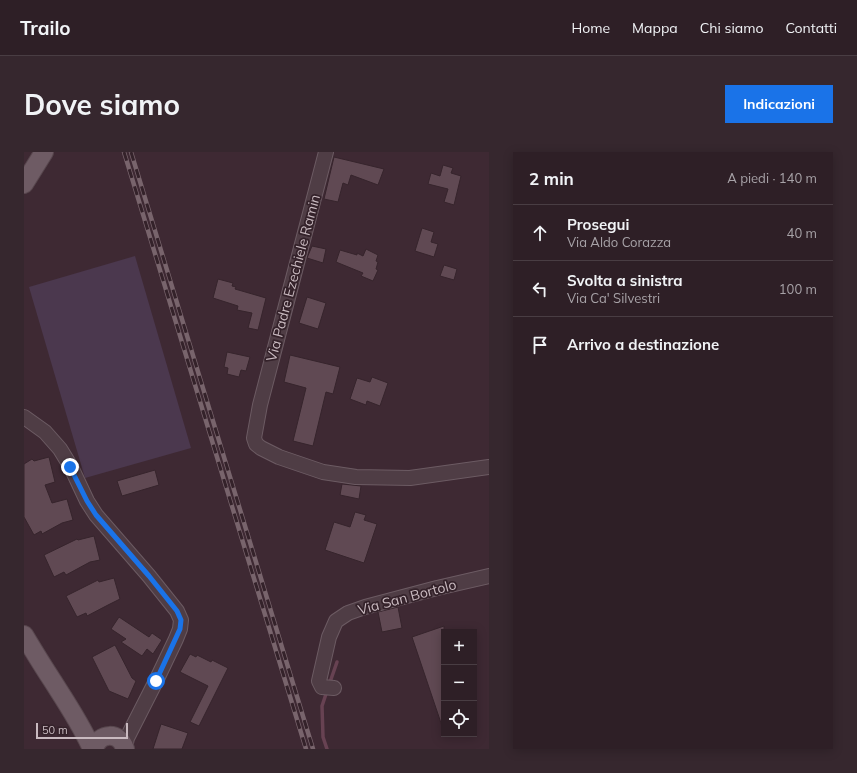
<!DOCTYPE html>
<html lang="it">
<head>
<meta charset="utf-8">
<style>
  :root { --surface:#2e1f26; --page:#36272e; --text:#f1f3f6; --muted:#a7a2a7; --line:#493d43; --accent:#1a73e8 }
  body { margin:0; font-family:Mulish,sans-serif; background:var(--page); color:var(--text) }
  .controls { position:absolute; right:12px; bottom:12px; display:grid; overflow:hidden; border-radius:0px; box-shadow:0 2px 10px #0003 }
  .controls button { width:36px; height:36px; display:grid; place-items:center; padding:0; border:0; border-bottom:1px solid var(--line); background:var(--surface); color:var(--text); font:20px sans-serif }
  .scale { position:absolute; left:12px; bottom:10px; width:92px; box-sizing:border-box; padding-left:4px; border:2px solid #c9bac0; border-top:0; font-size:11px; line-height:14px; white-space:nowrap; color:#c9bac0; -webkit-text-stroke:3px #34222a; paint-order:stroke }
  .stop { position:absolute; width:12px; height:12px; margin:-9px; border:3px solid #1a73e8; border-radius:50%; background:#fff }
  .stop.end { background:#1a73e8; border-color:#fff; box-shadow:0 1px 4px #0008 }
  .list { margin:0; padding:0; list-style:none }
  h2 { display:flex; justify-content:space-between; align-items:center; height:52px; margin:0; padding:0 16px; font-size:17px }
  h2 small { font-size:13px; font-weight:400; color:var(--muted) }
  .list li { display:grid; grid-template-columns:26px 1fr auto; gap:12px; align-items:center; box-sizing:border-box; height:56px; padding:0 16px; border-top:1px solid var(--line) }
  .list b { display:block; font-size:15px; white-space:nowrap }
  .list p { margin:0; font-size:13px; white-space:nowrap; color:var(--muted) }
  .list em { font-size:13px; font-style:normal; color:var(--muted) }
  .icon { flex:none; width:22px; height:22px; fill:none; stroke:currentColor; stroke-width:2; stroke-linecap:round; stroke-linejoin:round }
  .map { position:relative; flex:none; width:465px; height:597px; overflow:hidden; border-radius:0px }
  header { display:flex; align-items:center; gap:24px; box-sizing:border-box; height:56px; padding:0 20px; background:var(--surface); border-bottom:1px solid var(--line) }
  header strong { font-size:19px }
  nav { display:flex; gap:22px; margin-inline-start:auto; font-size:14px }
  .intro { display:flex; align-items:center; justify-content:space-between; box-sizing:border-box; height:96px; padding:0 24px }
  h1 { margin:0; font-size:28px }
  .button { padding:10px 18px; border-radius:0px; background:var(--accent); color:#fff; font-size:14px; font-weight:700 }
  main { display:flex; gap:24px; padding:0 24px }
  aside { flex:1; background:var(--surface); border-radius:0px; box-shadow:0 2px 10px #0003 }
  .map>svg:first-child { display:block }
  .green { fill:#4b384e }
  .lines { fill:none; stroke-linecap:round; stroke-linejoin:round }
  .stream { stroke:#674252; stroke-width:3.5 }
  .building { fill:#604953; stroke:#36242c }
  .minor-casing { stroke:#6c5b63; stroke-width:16 }
  .major-casing { stroke:#58474e; stroke-width:20 }
  .minor { stroke:#4f3d45; stroke-width:14 }
  .major { stroke:#6e5b64; stroke-width:18 }
  .rail-casing { stroke:#78646c; stroke-width:4.5 }
  .rail { stroke:#34222a; stroke-width:3; stroke-dasharray:9; stroke-linecap:butt }
  .route { stroke:#1a73e8; stroke-width:5 }
  .labels { text-anchor:middle; dominant-baseline:central; stroke-width:3.5; stroke-linejoin:round; paint-order:stroke }
  .street-label { font-size:14px; fill:#c9bac0; stroke:#34222a }
</style>
</head>
<body>
<header>
<strong>Trailo</strong>
<nav><a>Home</a><a>Mappa</a><a>Chi siamo</a><a>Contatti</a></nav>
</header>
<div class="intro"><h1>Dove siamo</h1><a class="button">Indicazioni</a></div>
<main>
<div class="map">
<svg width="465" height="597" viewBox="0 0 465 597">
  <rect width="100%" height="100%" fill="#3e2933"/>
  <!-- green -->
  <path class="green" d="M111 104 167 296 61 326 5 135Z"/>
  <g class="lines">
    <!-- stream -->
    <g class="stream">
      <path d="M305 533 313 510"/>
      <path d="M303 597 299 585 298 554 303 539"/>
    </g>
  </g>
  <!-- building -->
  <g class="building">
    <path d="M310 5 360 17 354 33 327 23 324 33 319 31 314 50 300 47Z"/>
    <path d="M419 13 429 16 427 21 437 24 430 53 420 50 424 37 404 32 407 21 416 24Z"/>
    <path d="M398 76 410 80 407 90 414 92 410 105 391 99Z"/>
    <path d="M288 94 302 97 299 111 283 106Z"/>
    <path d="M342 97 354 103 352 109 354 110 352 117 354 118 349 129 337 124 339 121 312 110 316 98 333 103V101L339 104Z"/>
    <path d="M420 113 433 117 430 128 416 124Z"/>
    <path d="M194 127 209 131 208 134 212 135 211 137 242 146 234 178 224 176 228 161 213 158 214 154 189 146Z"/>
    <path d="M283 145 302 151 294 177 275 171Z"/>
    <path d="M203 200 226 205 222 219 217 218 215 225 203 222 204 216 200 215Z"/>
    <path d="M266 203 316 215 309 242 302 240 289 294 269 289 282 236 260 230Z"/>
    <path d="M348 225 364 231 356 254 343 249 342 253 326 247 333 226 346 230Z"/>
    <path d="M25 305 31 330 21 333 28 351 43 347 49 368 38 371 18 382 17 379 10 383 0 365V312L8 307 10 309Z"/>
    <path d="M131 318 135 333 98 344 93 329Z"/>
    <path d="M318 332 337 334 335 347 316 343Z"/>
    <path d="M331 360 342 363 340 368 353 372 340 411 301 398 310 370 326 375Z"/>
    <path d="M70 384 76 408 66 410 42 423 40 420 30 425 20 403 53 387 54 388Z"/>
    <path d="M90 426 96 447 84 453 63 464 62 461 53 465 42 444 74 428 75 430Z"/>
    <path d="M374 455 378 476 358 480 354 460Z"/>
    <path d="M95 465 125 485 128 481 138 488 129 502 123 497 118 504 97 490 102 487 87 477Z"/>
    <path d="M420 474V574H418L388 485Z"/>
    <path d="M91 493 108 526 112 529 104 547 85 539 68 505Z"/>
    <path d="M166 502 172 505 173 503 187 510 188 508 204 516 175 574 166 570 184 534 156 520Z"/>
    <path d="M137 572 164 581 158 597H129Z"/>
  </g>
  <g class="lines">
    <defs>
      <g id="minor">
        <path d="M302 0 236 253 230 286 232 292 237 296 255 305 299 320 332 325 386 326 465 315"/>
        <path d="M0 265 21 280 36 297 47 315 63 349 72 363 125 424 153 459 157 468 156 477 152 487 132 529 103 586 101 596"/>
        <path d="M310 536 298 535 295 529 305 485 312 469 324 461 341 455 413 436 465 424"/>
      </g>
      <g id="major">
        <path d="M0 32 20 0"/>
        <path d="M0 483C9 498 18 513 28 528 42 550 57 572 68 597"/>
        <path d="M70 597C75 580 96 579 101 597"/>
      </g>
    </defs>
    <!-- minor casing -->
    <use href="#minor" class="minor-casing"/>
    <!-- major casing -->
    <use href="#major" class="major-casing"/>
    <!-- minor -->
    <use href="#minor" class="minor"/>
    <!-- major -->
    <use href="#major" class="major"/>
    <defs>
      <g id="rail">
        <path d="M100 0 282 597"/>
        <path d="M107 0 289 597"/>
      </g>
    </defs>
    <!-- rail casing -->
    <use href="#rail" class="rail-casing"/>
    <!-- rail -->
    <use href="#rail" class="rail"/>
  </g>
  <g class="lines">
    <!-- route -->
    <path class="route" d="M46 315 63 349 72 363 125 424 153 459 157 468 156 477 132 529"/>
  </g>
  <g class="labels">
    <!-- street labels -->
    <g class="street-label">
      <text transform="translate(269 126) rotate(-75)">Via Padre Ezechiele Ramin</text>
      <text transform="translate(383 445) rotate(-15)">Via San Bortolo</text>
    </g>
  </g>
</svg>
<div class="controls">
<button>+</button>
<button>−</button>
<button><svg class="icon" aria-label="locate" viewBox="0 0 24 24"><circle cx="12" cy="12" r="6"/><path d="M12 2v4M12 18v4M2 12h4M18 12h4"/></svg></button>
</div>
<div class="scale">50 m</div>
<div class="stop" style="left:132px;top:529px"></div>
<div class="stop end" style="left:46px;top:315px"></div>
</div>
<aside>
<h2>2 min<small>A piedi · 140 m</small></h2>
<ul class="list">
<li><svg class="icon" aria-label="ahead" viewBox="0 0 24 24"><path d="M12 20V5M6 11l6-6 6 6"/></svg><div><b>Prosegui</b><p>Via Aldo Corazza</p></div><em>40 m</em></li>
<li><svg class="icon" aria-label="left" viewBox="0 0 24 24"><path d="M17 20v-9H6M10 6l-5 5 5 5"/></svg><div><b>Svolta a sinistra</b><p>Via Ca' Silvestri</p></div><em>100 m</em></li>
<li><svg class="icon" aria-label="arrive" viewBox="0 0 24 24"><path d="M6 21V4h12l-3 4 3 4H6"/></svg><div><b>Arrivo a destinazione</b></div></li>
</ul>
</aside>
</main>
</body>
</html>
